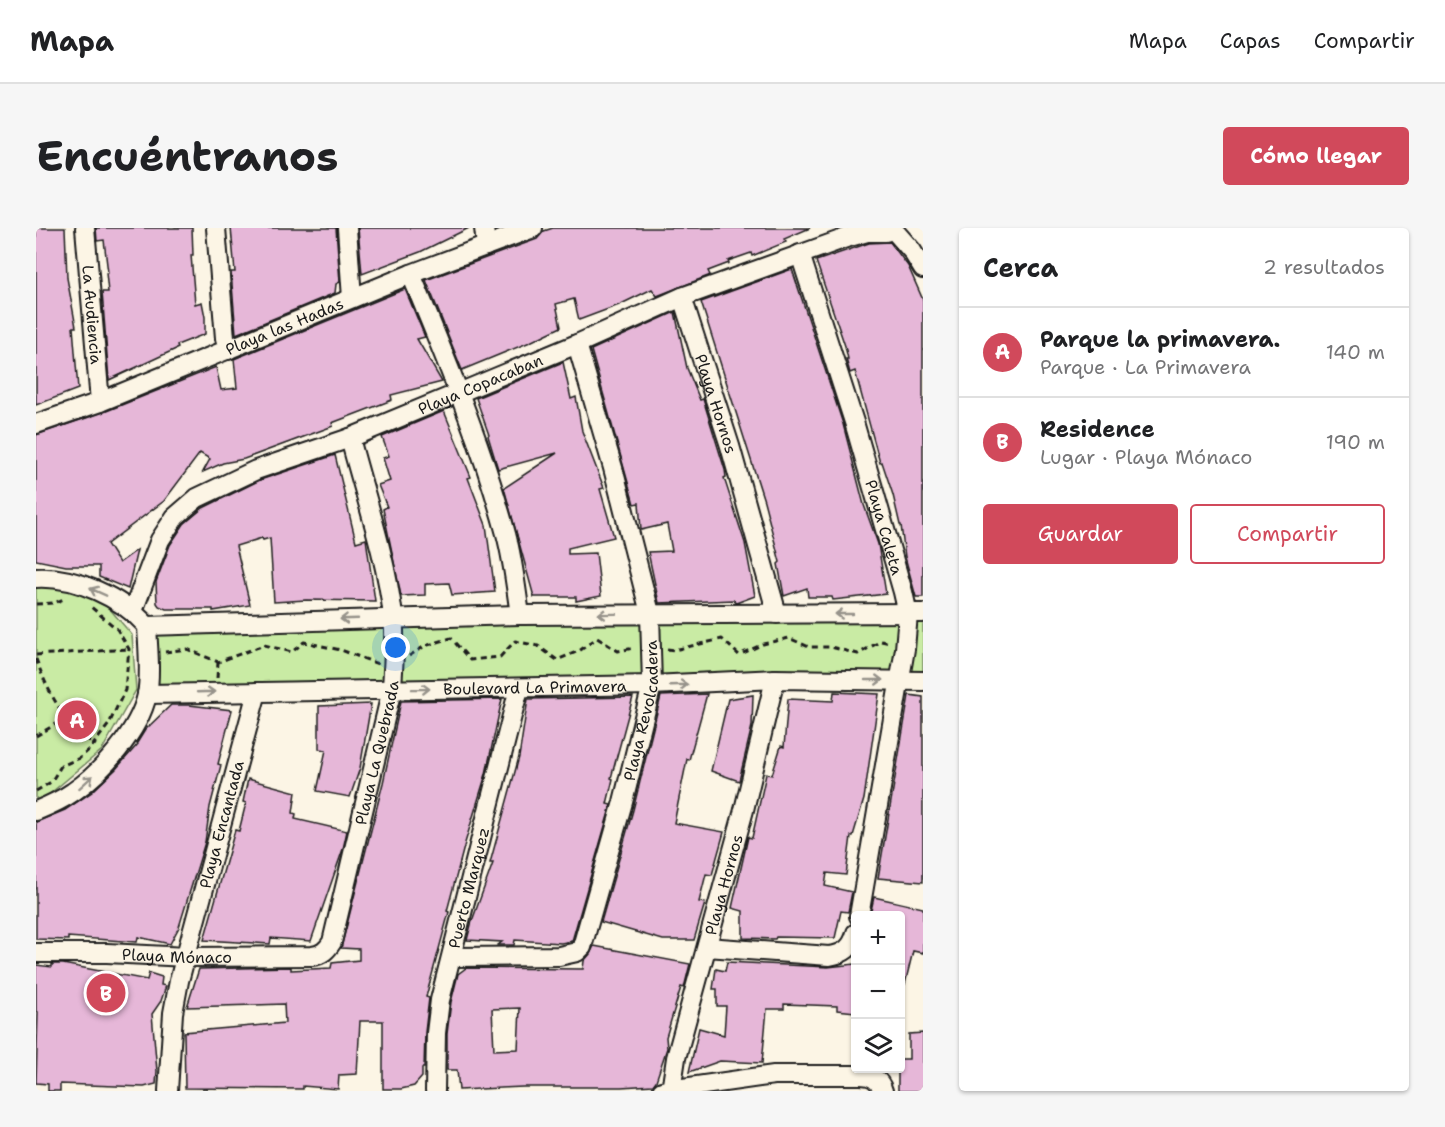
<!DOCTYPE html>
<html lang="es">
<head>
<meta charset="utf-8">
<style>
  :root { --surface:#fff; --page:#f6f6f6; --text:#202124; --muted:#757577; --line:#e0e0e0; --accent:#d1495b }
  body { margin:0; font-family:"Shantell Sans",sans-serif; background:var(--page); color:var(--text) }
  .controls { position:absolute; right:18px; bottom:18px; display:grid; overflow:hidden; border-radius:6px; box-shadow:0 2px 4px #0004 }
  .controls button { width:54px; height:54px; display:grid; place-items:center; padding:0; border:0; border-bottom:2px solid var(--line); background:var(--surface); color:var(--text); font:30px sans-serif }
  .you { position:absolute; left:360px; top:420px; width:21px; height:21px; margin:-15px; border:4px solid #fff; border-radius:50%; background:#1a73e8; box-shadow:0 0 0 9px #1a73e833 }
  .badge { display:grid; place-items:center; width:39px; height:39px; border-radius:50%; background:var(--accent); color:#fff; font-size:20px; font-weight:700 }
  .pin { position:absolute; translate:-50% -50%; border:3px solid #fff; box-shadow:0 2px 6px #0006 }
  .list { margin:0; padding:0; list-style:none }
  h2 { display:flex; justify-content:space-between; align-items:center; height:78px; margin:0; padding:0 24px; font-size:26px }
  h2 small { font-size:20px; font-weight:400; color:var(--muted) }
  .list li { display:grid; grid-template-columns:39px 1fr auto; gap:18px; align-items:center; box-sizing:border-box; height:90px; padding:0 24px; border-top:2px solid var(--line) }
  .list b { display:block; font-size:22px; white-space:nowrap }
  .list p { margin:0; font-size:20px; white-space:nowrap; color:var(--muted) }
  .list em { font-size:20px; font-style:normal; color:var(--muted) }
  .actions { display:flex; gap:12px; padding:18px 24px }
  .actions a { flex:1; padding:14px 0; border:2px solid var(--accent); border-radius:6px; text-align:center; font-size:21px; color:var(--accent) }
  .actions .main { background:var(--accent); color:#fff }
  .icon { flex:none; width:33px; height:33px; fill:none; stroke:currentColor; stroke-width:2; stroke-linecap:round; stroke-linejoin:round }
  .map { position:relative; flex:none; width:887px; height:863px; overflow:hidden; border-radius:6px }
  header { display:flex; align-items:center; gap:36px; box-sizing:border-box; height:84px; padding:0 30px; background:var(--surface); border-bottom:2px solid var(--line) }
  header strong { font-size:28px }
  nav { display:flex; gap:33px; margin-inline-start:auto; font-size:21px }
  .intro { display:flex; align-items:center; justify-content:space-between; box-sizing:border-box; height:144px; padding:0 36px }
  h1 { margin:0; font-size:42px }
  .button { padding:15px 27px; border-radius:6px; background:var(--accent); color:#fff; font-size:21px; font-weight:700 }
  main { display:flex; gap:36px; padding:0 36px }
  aside { flex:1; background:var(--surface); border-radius:6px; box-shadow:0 2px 4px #0004 }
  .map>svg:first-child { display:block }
  .green { fill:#c9eba4; stroke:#728460; stroke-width:1.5 }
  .building { fill:#e6b7d8; stroke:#1c1c1c; stroke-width:1.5; fill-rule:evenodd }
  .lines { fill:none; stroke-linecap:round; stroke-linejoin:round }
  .minor-casing { stroke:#1c1c1c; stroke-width:22 }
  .path { stroke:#1c1c1c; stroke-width:3; stroke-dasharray:6 4.5; stroke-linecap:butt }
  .minor { stroke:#fcf5e5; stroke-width:18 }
  .oneway { stroke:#97938b }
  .labels { text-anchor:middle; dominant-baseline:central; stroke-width:4.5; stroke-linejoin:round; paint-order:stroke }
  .street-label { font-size:16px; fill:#1c1c1c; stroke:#fcf5e5 }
</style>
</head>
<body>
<header>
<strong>Mapa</strong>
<nav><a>Mapa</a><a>Capas</a><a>Compartir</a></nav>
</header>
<div class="intro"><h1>Encuéntranos</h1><a class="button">Cómo llegar</a></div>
<main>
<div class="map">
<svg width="887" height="863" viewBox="0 0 887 863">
  <rect width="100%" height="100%" fill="#fcf5e5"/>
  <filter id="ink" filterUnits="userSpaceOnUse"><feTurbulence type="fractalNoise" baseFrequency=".0167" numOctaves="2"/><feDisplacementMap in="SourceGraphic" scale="12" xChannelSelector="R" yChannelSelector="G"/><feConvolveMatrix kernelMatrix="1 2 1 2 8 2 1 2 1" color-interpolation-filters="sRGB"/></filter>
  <g filter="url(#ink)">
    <!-- green -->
    <g class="green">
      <path d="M0 354H15L67 373 96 407 100 462 66 522 4 574H0Z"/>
      <path d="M887 389V453L121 459 118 405 123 402Z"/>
    </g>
    <!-- building -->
    <g class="building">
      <path d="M0 0H29L31 50 40 99H37L42 161 0 177Z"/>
      <path d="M60 0H156L157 27H155L159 76 166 74 169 89V106L141 117 142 120 73 152 66 64H72L70 45H72L68 12 61 13Z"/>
      <path d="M195 0H300L304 54 300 56 299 65 200 106 195 44H199Z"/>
      <path d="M322 0H433L384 24 326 46Z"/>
      <path d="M517 0H774L748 11 750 14 716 28 715 25 692 33 693 35 672 43 674 47 672 48 621 68 616 61 583 77 543 92 538 71 520 76 525 99 494 114 426 142 390 52 501 11 508 3Z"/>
      <path d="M854 14 872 38 887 72V369H880L869 329 865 297H864L857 267 846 234 844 235 819 143 814 145 810 131H812L809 118 780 33 833 15Z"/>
      <path d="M756 41 807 196 828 277 842 316 850 366 797 372 796 369H772L771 360 748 368 742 336 744 334 728 273 665 74Z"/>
      <path d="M369 61 389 109 381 111 406 154 355 167 356 172 296 195 297 198 208 231 187 235 167 244 174 231 164 225 128 273 71 316 83 335 101 322 92 361 63 349V338H30L0 332V207L68 184 180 139 185 162 201 160 198 131Z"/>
      <path d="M639 84 651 140 664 172 667 171 689 242 690 249 688 250 709 315 719 368 700 375 698 372 623 375 612 324 636 323 631 296 605 302 603 275 598 276 555 122Z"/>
      <path d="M527 134 535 171 540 169 546 203 568 260 564 261 578 309 532 320V326L560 325 565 368 540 373V369H498L468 260 521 225 462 241 452 208 453 207 440 170Z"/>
      <path d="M408 183 435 249 432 250 450 297 459 364 416 367 413 355 389 356V367L365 368 347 281 351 279 342 257 354 253 347 230 353 228 346 209Z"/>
      <path d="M299 227 320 314 330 311 339 373 270 372 238 374 234 310 227 312 226 310 200 318 214 377 177 383V381H130L123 378 121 375 120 354 134 317 148 296 167 280 224 252Z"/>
      <path d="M798 464 843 466 828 571 817 608H815L810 647 791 645 789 658 816 664 812 684 805 683 799 710 740 709 739 711 707 710V683L696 680 712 609 716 610 730 546 736 547 745 518 748 519 752 471 797 473Z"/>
      <path d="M671 466 653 532 651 531 638 595 688 604 676 647 670 646 663 674 669 675 658 712H627L565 694 597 582 625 468Z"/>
      <path d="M717 467 716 498 703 553 675 543 692 471Z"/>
      <path d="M873 467 887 469V654L842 650Z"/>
      <path d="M597 469 575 550 577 551 571 576 575 577 536 713 525 715 479 712 478 717H462L466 714 431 712 436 693 457 635H454L483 529 492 471Z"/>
      <path d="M466 471 450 546 429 615 411 683 413 684 390 769 393 770 389 804 388 840H386V849L378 858 365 861H347V793H324L321 846 303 847 302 861 267 858V861L149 860 148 804 249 795 248 776 151 779 163 741 255 739V742L295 740 296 735 323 732V721L305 720 347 555 365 473Z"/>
      <path d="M335 476 324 540 314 569 281 563 290 522 283 521V478Z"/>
      <path d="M135 477H153L196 482 182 536 185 537 174 579 169 614 143 699 134 716 102 709 101 714 32 709V712L0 711V594L29 582 56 564 80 541 102 516 101 515 109 502Z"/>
      <path d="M212 551 260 564 257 585 260 586 259 591 311 603 307 621 275 713 235 710 234 716 168 712 199 602 203 603 210 575 207 574Z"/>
      <path d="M838 669 887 680V725L877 723 869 756 864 755V687H834Z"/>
      <path d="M558 718 654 736 648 760 645 759 630 809 631 820 620 853 617 857 585 859H487L423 862 421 842H411V806L415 774 422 746 430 740 547 741 548 733 554 726ZM484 780 482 821 458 822 456 781Z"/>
      <path d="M691 734 792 739 819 736V784L801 782V778L748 776V781H731L726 835 684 833 653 844 663 800 688 807 690 778H681V761H677L680 741 689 743Z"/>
      <path d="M16 736H27L111 752 113 745 126 749 125 757 130 758 125 773 116 786 121 843 120 856 108 859 24 856V863H12V856L0 855 2 784H0V737L16 739Z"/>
      <path d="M887 805V863H862V840H864V831H873V806Z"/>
    </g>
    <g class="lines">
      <defs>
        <g id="minor">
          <path id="s1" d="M49 0 64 174"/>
          <path d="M180 0 189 110 192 122"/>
          <path d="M311 0 316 70"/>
          <path d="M448 0 450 18"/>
          <path d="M856 0 876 23 887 41"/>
          <path id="s2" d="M764 26 818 194 867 364 872 386 869 421 823 688"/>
          <path d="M375 46C410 132 446 216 470 306 477 332 480 360 484 387"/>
          <path id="s3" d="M646 69 694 218 741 386"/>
          <path id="s4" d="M0 196 64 174 375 46 497 0"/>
          <path d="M0 350C39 348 85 369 111 398 112 420 115 445 111 467 103 503 66 544 37 564 26 572 12 578 0 583"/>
          <path id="s5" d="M97 383 124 312 139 289 161 270 220 242 314 210 541 116 646 69 810 10 831 4H850L847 0"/>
          <path d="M111 398 484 387 887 385"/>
          <path id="s6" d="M111 466 616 457 739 451 887 453"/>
          <path d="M671 719 793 728C808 726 816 720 820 705"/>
          <path id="s7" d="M0 725H71L151 729 276 728C286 727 291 722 296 714L356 461C357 438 360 412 357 388 350 328 329 268 314 210"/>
          <path id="s8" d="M417 729 523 728 541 724 546 719 587 574 616 457 614 385 577 240 541 116"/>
          <path id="s9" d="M132 863 137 785 143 753 221 464"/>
          <path id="s10" d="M399 863 400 805 404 772 483 460"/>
          <path d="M626 863 738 847H824C836 847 844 852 847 863"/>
          <path id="s11" d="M635 863 640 830 708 582 739 451"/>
        </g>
      </defs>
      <!-- minor casing -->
      <use href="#minor" class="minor-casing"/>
      <!-- path -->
      <g class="path">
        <path d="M0 376 18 375 30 370"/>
        <path d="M631 421 638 422 686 411 703 427 727 416 753 410 773 419H795L822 426 845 413 854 415"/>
        <path d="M129 424 151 421 182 434 228 417 256 424 268 414 305 422 342 436"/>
        <path d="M0 427 93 421"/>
        <path d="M373 428 389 418 415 410 434 432 464 429 479 413 502 418 521 432 543 423 561 410 582 423 598 420"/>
        <path d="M0 431C12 464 29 498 60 517"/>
        <path d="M181 450 182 434"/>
        <path d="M0 508 30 490"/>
        <path d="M0 563 15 554 25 538 44 530 54 521 73 496 89 462 93 421 81 401 55 379"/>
      </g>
      <!-- minor -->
      <use href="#minor" class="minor"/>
    </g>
    <!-- one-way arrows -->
    <defs><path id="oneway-shaft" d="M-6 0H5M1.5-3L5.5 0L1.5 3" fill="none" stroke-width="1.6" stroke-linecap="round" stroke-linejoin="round" transform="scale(1.5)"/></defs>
    <g class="oneway">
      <use href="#oneway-shaft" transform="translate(62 364) rotate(-156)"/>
      <use href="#oneway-shaft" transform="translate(571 386) rotate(179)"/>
      <use href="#oneway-shaft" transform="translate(808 386) rotate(180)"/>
      <use href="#oneway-shaft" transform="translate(313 391) rotate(178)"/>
      <use href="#oneway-shaft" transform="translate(838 452)"/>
      <use href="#oneway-shaft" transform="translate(643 457) rotate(-2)"/>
      <use href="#oneway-shaft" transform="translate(385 461) rotate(-1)"/>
      <use href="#oneway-shaft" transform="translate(170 464) rotate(-2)"/>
      <use href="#oneway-shaft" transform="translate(50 554) rotate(-42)"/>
    </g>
  </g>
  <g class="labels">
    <!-- street labels -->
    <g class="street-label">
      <text stroke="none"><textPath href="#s1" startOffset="87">La Audiencia</textPath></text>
      <text stroke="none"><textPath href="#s4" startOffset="267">Playa las Hadas</textPath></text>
      <text stroke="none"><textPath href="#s5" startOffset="438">Playa Copacaban</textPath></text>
      <text stroke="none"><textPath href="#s3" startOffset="112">Playa Hornos</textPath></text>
      <text stroke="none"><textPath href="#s2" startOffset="286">Playa Caleta</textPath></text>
      <text stroke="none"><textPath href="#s6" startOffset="388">Boulevard La Primavera</textPath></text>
      <text stroke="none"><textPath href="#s8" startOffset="376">Playa Revolcadera</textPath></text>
      <text stroke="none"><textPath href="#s7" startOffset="496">Playa La Quebrada</textPath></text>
      <text stroke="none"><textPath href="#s9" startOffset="273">Playa Encantada</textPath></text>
      <text stroke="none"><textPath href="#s11" startOffset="213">Playa Hornos</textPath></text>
      <text stroke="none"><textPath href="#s10" startOffset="207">Puerto Marquez</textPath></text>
      <text stroke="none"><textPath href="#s7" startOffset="141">Playa Mónaco</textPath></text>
    </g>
  </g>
</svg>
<div class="controls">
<button>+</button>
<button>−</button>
<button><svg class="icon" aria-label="layers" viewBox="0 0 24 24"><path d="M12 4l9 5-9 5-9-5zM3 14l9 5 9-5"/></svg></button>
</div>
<div class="you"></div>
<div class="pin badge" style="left:41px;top:492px">A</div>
<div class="pin badge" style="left:70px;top:765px">B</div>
</div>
<aside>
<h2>Cerca<small>2 resultados</small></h2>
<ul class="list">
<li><span class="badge">A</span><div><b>Parque la primavera.</b><p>Parque · La Primavera</p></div><em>140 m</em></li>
<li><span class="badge">B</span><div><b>Residence</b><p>Lugar · Playa Mónaco</p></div><em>190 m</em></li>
</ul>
<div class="actions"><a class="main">Guardar</a><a>Compartir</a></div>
</aside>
</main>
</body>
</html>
